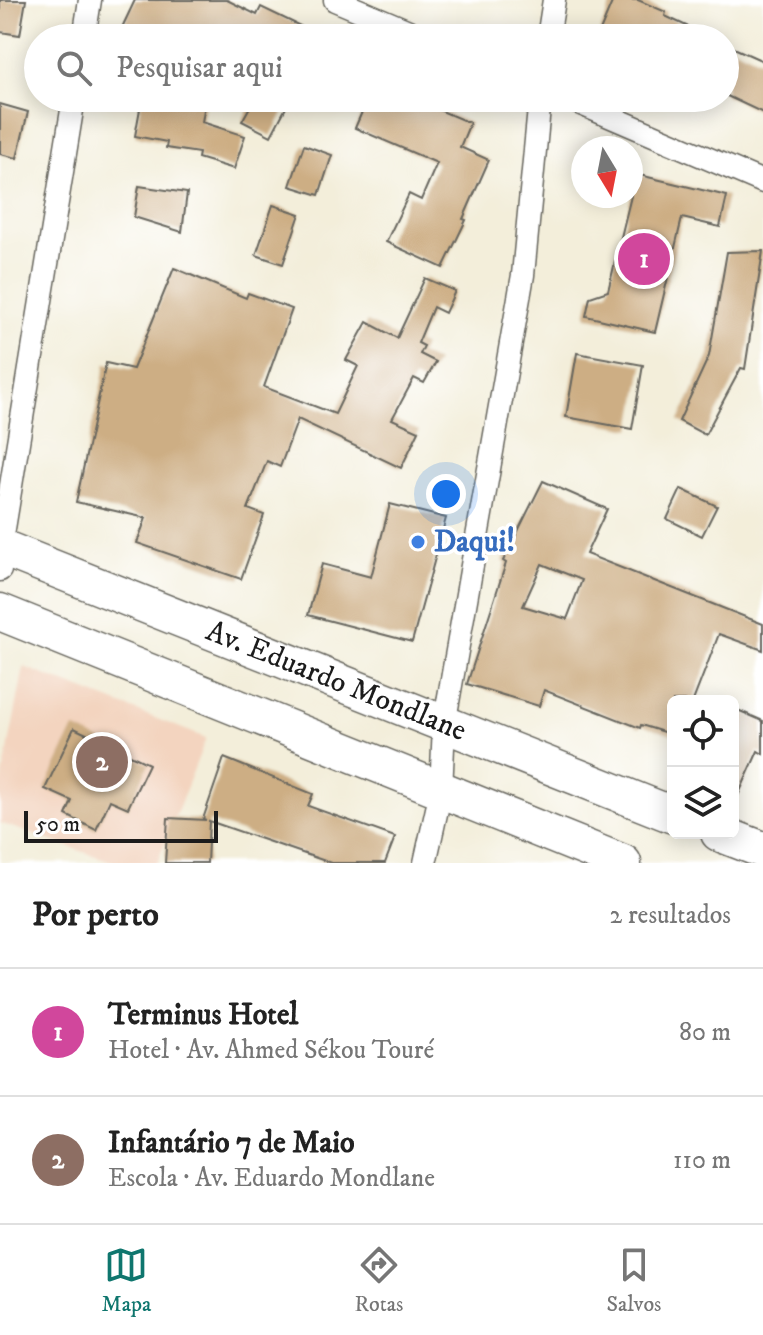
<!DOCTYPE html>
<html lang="pt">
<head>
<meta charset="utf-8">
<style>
  :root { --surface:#fff; --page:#f2f2f2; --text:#222; --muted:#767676; --line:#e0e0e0; --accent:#0f766e }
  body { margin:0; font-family:"IM FELL DW Pica",serif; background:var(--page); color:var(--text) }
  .controls { position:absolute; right:24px; bottom:24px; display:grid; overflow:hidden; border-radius:12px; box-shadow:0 4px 20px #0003 }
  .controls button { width:72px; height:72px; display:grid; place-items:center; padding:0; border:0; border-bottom:2px solid var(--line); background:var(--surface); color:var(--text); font:40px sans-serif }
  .compass { position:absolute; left:571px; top:136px; width:72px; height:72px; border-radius:50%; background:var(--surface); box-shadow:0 4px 20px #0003; rotate:170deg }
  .scale { position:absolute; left:24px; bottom:20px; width:194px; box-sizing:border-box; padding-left:8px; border:4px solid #1c1c1c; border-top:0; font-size:22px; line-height:28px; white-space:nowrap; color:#1c1c1c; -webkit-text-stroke:6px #fff; paint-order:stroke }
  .you { position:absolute; left:446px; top:494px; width:28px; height:28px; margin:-20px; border:6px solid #fff; border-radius:50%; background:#1a73e8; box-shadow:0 0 0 12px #1a73e833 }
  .badge { display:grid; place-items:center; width:52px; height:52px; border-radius:50%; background:var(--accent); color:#fff; font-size:26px; font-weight:700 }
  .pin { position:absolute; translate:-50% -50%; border:4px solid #fff; box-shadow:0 2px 8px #0006 }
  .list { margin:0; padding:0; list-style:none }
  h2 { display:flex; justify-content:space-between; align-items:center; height:104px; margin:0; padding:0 32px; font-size:34px }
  h2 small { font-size:26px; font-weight:400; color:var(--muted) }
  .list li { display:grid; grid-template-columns:52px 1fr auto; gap:24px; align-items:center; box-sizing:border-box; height:128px; padding:0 32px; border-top:2px solid var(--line) }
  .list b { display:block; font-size:30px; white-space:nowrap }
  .list p { margin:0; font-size:26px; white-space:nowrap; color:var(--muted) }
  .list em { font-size:26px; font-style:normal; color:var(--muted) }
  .icon { flex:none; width:44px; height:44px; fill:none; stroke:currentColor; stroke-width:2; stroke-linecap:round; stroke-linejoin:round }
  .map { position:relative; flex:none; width:763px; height:863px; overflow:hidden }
  .search { position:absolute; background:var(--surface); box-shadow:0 4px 20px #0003; left:24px; right:24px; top:24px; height:88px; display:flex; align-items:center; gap:20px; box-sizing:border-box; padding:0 28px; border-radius:44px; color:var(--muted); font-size:30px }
  .sheet { height:360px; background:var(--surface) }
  nav { display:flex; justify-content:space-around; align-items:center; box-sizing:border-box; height:112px; border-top:2px solid var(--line); background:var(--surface); font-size:22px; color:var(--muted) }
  nav a { display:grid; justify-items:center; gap:4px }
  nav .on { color:var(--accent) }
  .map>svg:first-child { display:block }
  .built { fill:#f3d4bf }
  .building { fill:#cdae84; fill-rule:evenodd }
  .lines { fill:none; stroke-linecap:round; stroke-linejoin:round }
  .street-casing { stroke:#67665e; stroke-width:25 }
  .primary-casing { stroke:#67665e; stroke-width:39 }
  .street { stroke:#fff; stroke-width:22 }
  .primary { stroke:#fff; stroke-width:36 }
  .shop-dot { fill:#3f7fe0; stroke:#fff; stroke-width:3 }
  .labels { text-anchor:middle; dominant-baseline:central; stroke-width:7; stroke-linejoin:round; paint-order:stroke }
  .shop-label { font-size:30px; font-weight:bold; fill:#366cbe; stroke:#fff; text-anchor:start }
  .street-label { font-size:30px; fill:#1c1c1c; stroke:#fff }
</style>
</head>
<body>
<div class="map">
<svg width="763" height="863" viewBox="0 0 763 863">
  <rect width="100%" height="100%" fill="#fff"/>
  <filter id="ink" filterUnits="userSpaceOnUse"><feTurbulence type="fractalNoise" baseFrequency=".0125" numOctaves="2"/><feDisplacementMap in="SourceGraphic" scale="16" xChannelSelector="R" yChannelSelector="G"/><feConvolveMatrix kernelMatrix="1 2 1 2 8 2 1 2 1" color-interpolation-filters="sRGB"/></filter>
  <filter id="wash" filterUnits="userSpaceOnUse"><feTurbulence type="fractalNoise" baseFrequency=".006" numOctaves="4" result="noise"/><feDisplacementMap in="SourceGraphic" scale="32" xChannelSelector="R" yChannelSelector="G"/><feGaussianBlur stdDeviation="1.8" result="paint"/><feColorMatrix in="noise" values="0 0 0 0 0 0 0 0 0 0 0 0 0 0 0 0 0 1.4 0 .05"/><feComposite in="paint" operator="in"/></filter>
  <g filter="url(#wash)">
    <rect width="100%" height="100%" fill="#f3eeda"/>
    <!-- built -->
    <path class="built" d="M24 667 206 738 157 863H116L0 823V792Z"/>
    <g id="blocks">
      <!-- building -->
      <g class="building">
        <path d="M0 0H26L20 35 0 32Z"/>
        <path d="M135 0H227L257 15 261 7 325 38H117Z"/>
        <path d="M613 0H638L666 12 665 16 712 38H597Z"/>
        <path d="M725 44 763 61V113L725 95Z"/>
        <path d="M142 98H206L202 122 245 136 234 169 198 158 199 153 166 148 167 142 135 136Z"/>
        <path d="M255 98H291L271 136 242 121Z"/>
        <path d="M368 98H427L425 104 470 123 460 147 489 160 463 219 466 220 443 268 386 242 409 194 421 200 437 163 355 128Z"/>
        <path d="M0 104 28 112 17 158 0 154Z"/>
        <path d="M304 145 332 155 319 195 290 186Z"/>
        <path d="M631 173 727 196 720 227 682 218 655 332 586 316 590 297 608 291 631 196Z"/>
        <path d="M139 186 187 193 182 232 134 217Z"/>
        <path d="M273 205 300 214 283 264 256 255Z"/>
        <path d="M763 251 745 369 741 368 705 435 679 421 709 356 727 252Z"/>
        <path d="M174 268 246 298 248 293 292 309 264 387 335 414 358 366 346 360 367 322 397 338 425 278 455 291 445 313 433 307 418 343 424 346 420 354 436 362 424 383 414 378 392 419 419 431 401 468 298 419 280 467 267 461 248 509 264 515 241 579 137 543 146 518 76 502 106 363 133 369Z"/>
        <path d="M577 353 643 365 632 429 566 417Z"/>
        <path d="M543 481 607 509 586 554 763 624V650L719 634 693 701H673V735L641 725 640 728 544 690 539 706 467 684 506 563 503 561ZM542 564 582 580 567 619 523 606Z"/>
        <path d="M681 489 717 506 702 536 667 519Z"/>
        <path d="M390 504 446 518 412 642 308 615 322 564 371 577Z"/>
        <path d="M733 708 763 721V754L758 751 733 807Z"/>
        <path d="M74 728 149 764 128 808 110 800 96 830 66 815 72 801 45 789Z"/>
        <path d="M224 758 313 794 308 806 395 837 385 863H331L209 821 207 863H165L168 818 206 820 203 819Z"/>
      </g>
    </g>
  </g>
  <g filter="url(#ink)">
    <use href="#blocks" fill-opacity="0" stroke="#67665e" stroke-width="2"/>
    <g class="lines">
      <defs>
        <g id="street">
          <path d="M335 0 425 38"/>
          <path d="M84 38 90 0"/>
          <path d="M548 38 554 0"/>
          <path d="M567 98 763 182"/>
          <path d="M0 570 1 547 74 98"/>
          <path d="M425 863 441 791 444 725 523 275 540 98"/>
        </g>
        <g id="primary">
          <path id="s1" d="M0 547 673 815"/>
          <path d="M0 612 623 863"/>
          <path d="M719 833 763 850"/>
        </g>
      </defs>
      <!-- street casing -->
      <use href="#street" class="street-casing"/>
      <!-- primary casing -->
      <use href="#primary" class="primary-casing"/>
      <!-- street -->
      <use href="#street" class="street"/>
      <!-- primary -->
      <use href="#primary" class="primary"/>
    </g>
  </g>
  <!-- markers -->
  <circle class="shop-dot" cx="418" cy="542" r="8"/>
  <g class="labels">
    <!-- shop labels -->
    <g class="shop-label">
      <text x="434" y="542">Daqui!</text>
    </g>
    <!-- street labels -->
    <g class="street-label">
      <text stroke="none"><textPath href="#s1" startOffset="362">Av. Eduardo Mondlane</textPath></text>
    </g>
  </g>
</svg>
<div class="controls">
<button><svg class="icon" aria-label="locate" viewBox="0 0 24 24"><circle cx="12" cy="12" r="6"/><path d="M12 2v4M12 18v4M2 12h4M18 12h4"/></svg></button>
<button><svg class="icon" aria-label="layers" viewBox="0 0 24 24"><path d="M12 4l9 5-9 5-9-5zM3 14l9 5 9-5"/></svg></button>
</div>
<svg class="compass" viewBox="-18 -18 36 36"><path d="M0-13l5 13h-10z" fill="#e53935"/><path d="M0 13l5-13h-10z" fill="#767676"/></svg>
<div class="scale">50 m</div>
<div class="you"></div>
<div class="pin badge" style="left:644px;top:259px;background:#d1479c">1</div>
<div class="pin badge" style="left:102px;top:762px;background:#8d6e63">2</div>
<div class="search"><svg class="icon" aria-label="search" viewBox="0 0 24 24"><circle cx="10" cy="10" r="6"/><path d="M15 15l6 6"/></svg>Pesquisar aqui</div>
</div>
<section class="sheet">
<h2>Por perto<small>2 resultados</small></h2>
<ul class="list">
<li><span class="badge" style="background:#d1479c">1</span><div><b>Terminus Hotel</b><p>Hotel · Av. Ahmed Sékou Touré</p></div><em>80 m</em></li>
<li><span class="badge" style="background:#8d6e63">2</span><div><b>Infantário 7 de Maio</b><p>Escola · Av. Eduardo Mondlane</p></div><em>110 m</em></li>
</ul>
</section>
<nav>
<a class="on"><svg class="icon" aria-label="map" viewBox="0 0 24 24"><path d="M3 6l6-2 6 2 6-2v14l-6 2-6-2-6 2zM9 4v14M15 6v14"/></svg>Mapa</a>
<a><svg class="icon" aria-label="directions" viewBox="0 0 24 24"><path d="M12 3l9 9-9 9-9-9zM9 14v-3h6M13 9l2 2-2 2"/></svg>Rotas</a>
<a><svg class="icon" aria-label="saved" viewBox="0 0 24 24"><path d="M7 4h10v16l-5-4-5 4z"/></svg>Salvos</a>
</nav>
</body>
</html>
